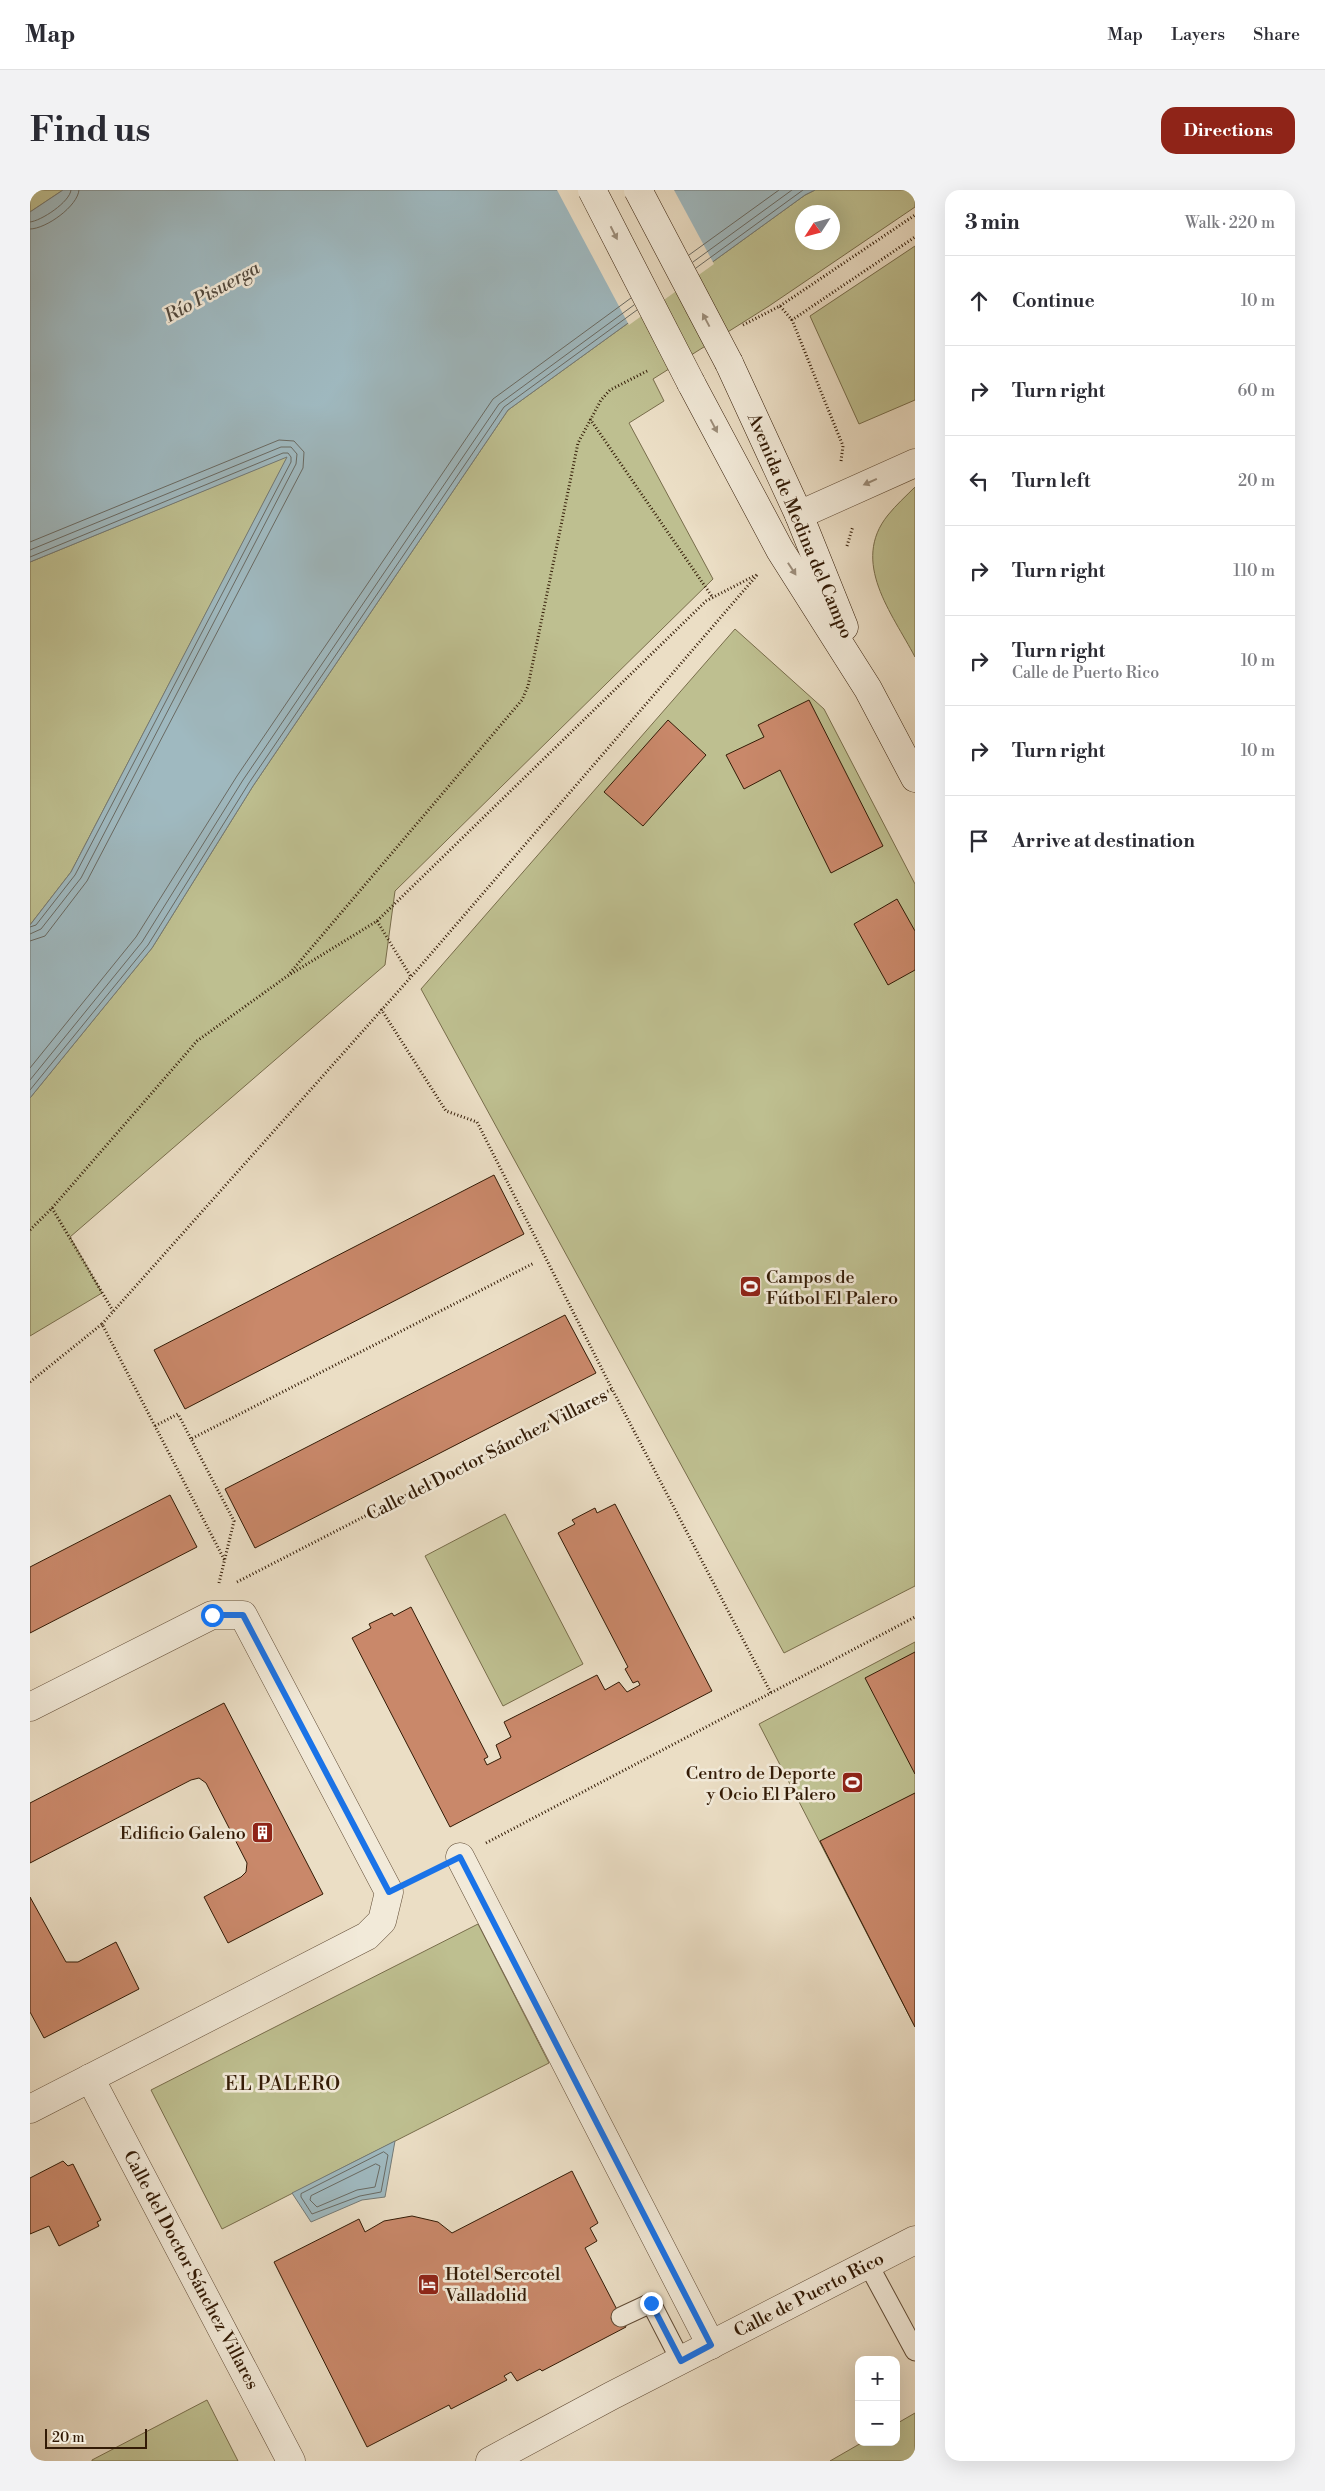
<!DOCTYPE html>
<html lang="en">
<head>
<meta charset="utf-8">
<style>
  :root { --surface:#fff; --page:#f2f2f3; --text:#2b2b33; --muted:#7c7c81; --line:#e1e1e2; --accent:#8f2418 }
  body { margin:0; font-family:"Libre Bodoni",serif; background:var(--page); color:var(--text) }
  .controls { position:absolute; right:15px; bottom:15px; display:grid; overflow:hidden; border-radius:10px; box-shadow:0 5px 20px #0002 }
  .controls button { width:45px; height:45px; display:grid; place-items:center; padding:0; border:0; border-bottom:1px solid var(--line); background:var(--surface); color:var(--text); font:25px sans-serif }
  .compass { position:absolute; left:765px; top:15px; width:45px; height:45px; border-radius:50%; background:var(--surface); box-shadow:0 5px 20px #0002; rotate:234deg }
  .scale { position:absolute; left:15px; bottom:12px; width:102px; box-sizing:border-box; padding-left:5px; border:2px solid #331b06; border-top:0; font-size:14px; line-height:18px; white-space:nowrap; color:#331b06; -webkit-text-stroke:4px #f2ead9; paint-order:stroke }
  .stop { position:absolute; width:15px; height:15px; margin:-11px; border:4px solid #1a73e8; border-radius:50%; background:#fff }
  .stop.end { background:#1a73e8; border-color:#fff; box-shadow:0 1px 5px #0008 }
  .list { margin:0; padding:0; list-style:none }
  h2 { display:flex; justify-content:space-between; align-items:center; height:65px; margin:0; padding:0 20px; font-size:21px }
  h2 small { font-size:16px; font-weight:400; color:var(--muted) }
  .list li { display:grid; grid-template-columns:32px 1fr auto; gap:15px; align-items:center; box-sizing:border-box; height:90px; padding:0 20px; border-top:1px solid var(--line) }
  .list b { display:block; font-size:19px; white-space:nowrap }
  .list p { margin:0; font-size:16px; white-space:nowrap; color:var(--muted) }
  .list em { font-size:16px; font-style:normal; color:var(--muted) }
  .icon { flex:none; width:28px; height:28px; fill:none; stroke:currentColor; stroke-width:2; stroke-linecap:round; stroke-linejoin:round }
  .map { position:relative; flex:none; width:885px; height:2271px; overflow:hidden; border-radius:15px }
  header { display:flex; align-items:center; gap:30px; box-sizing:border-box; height:70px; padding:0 25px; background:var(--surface); border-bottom:1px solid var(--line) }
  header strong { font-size:24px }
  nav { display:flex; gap:28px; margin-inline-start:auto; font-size:18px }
  .intro { display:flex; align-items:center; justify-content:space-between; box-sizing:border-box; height:120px; padding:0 30px }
  h1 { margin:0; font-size:35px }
  .button { padding:12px 22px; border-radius:15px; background:var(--accent); color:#fff; font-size:18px; font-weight:700 }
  main { display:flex; gap:30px; padding:0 30px }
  aside { flex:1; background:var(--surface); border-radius:15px; box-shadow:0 5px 20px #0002 }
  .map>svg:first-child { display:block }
  .green { fill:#bebf90; stroke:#786d4b; fill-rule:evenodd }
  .water { fill:#9fb9c0; stroke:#747a76 }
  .pier { fill:#ebdec5 }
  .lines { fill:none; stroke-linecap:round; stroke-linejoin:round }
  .shore { stroke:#696a63; stroke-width:1 }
  .building { fill:#c9886a; stroke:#331b06 }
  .service-casing { stroke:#614c36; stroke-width:21 }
  .pedestrian-casing { stroke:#614c36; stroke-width:29 }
  .minor-casing { stroke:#614c36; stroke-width:29 }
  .secondary-casing { stroke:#331b06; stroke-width:29 }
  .path { stroke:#331b06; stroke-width:3; stroke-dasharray:1 2.5; stroke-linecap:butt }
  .service { stroke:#f2ead9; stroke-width:19 }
  .pedestrian { stroke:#f2ead9; stroke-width:28 }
  .minor { stroke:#f2ead9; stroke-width:28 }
  .secondary { stroke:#f2ead9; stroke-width:28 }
  .secondary-bridge-casing { stroke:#331b06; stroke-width:29; stroke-linecap:butt }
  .secondary-bridge { stroke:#f2ead9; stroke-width:28 }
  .oneway { fill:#9c8d7a }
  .route { stroke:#1a73e8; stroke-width:6 }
  .labels { text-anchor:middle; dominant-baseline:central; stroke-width:5; stroke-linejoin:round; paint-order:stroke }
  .street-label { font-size:18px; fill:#331b06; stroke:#f2ead9 }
  .poi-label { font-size:18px; fill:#331b06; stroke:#f2ead9; text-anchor:start }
  .water-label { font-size:19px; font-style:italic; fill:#534a3e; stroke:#f2ead9 }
  .neighbourhood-label { font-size:19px; letter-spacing:1px; fill:#331b06; stroke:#f2ead9 }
</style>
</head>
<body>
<header>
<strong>Map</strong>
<nav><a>Map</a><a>Layers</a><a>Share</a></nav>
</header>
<div class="intro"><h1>Find us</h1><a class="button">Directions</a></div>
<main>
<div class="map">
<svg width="885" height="2271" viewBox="0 0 885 2271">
  <rect width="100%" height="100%" fill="#ebdec5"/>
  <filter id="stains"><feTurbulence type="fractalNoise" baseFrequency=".004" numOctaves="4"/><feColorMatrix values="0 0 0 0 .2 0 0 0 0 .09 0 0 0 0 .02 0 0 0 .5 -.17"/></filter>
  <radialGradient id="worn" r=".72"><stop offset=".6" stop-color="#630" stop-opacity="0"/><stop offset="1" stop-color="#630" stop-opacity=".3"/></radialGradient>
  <!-- green -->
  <g class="green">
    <path d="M0 0H33L0 22Z"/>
    <path d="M785 0H885V17L739 116 623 189 634 211 599 233 683 389 365 701 355 775 40 1047 72 1103 0 1146V908L122 758 223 596 478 220 775 5ZM772 22H802V52H772Z"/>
    <path d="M885 56V210L829 234 780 126Z"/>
    <path d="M258 266 41 682 0 735V372Z"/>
    <path d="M885 297V467C862 423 820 372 858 325 866 315 876 306 885 297Z"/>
    <path d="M705 439 794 519 885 694V1396L754 1463 391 799Z"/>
    <path d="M475 1324 553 1474 473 1516 395 1366Z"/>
    <path d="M885 1452V1837L729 1534Z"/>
    <path d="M448 1734 519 1873 192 2039 121 1900Z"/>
    <path d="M177 2210 208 2271H62V2270Z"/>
    <path d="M885 2223V2271H800L833 2252H866V2234Z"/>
  </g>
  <!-- water -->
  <g class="water">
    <path d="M33 0H785L775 5 478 220 223 596 122 758 0 908V735L41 682 257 267 0 372V22Z"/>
    <path d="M365 1951 355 2007 332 2010 281 2032 262 2003Z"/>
  </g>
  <!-- pier -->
  <path class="pier" d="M527 0H644L684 74 599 135Z"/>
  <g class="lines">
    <!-- shore -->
    <g class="shore">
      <path d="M0 32C11 31 40 12 41 0"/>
      <path d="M0 39C16 39 48 16 49 0"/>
      <path d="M659 65 749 0"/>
      <path d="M663 72 762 0"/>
      <path d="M666 78 773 0"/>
      <path d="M0 352 249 250 264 251 274 262 273 278 57 691 15 746 0 751"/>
      <path d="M0 360 251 257H261L267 264 266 274 51 688 11 739 0 744"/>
      <path d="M0 367 253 263H258L261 267V272L45 685 6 735 0 737"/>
      <path d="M0 878 106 747 207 586 463 209 601 108"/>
      <path d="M0 890 112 752 213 590 469 214 604 115"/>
      <path d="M0 900 118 755 219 593 474 217 607 120"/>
      <path d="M354 1962 358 1965 351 2002 330 2006 282 2024 271 2007V2004Z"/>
      <path d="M346 1974 350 1976 345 1997 327 2000 287 2017 280 2010 281 2006Z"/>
    </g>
  </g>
  <!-- building -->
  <g class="building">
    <path d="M779 510 853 656 801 683 750 580 714 599 696 565 734 547 728 535Z"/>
    <path d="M638 530 676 565 613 636 574 602Z"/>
    <path d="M867 709 885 741V780L858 795 824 734Z"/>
    <path d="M464 985 494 1044 155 1219 124 1160Z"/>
    <path d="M535 1125 566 1183 225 1358 195 1299Z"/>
    <path d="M140 1305 167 1357 0 1443V1377Z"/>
    <path d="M585 1314 682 1501 420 1637 322 1448 341 1438 339 1434 362 1423 364 1426 381 1417 458 1567 454 1569 457 1575 471 1568 466 1555 481 1547 474 1532 567 1485 575 1500 589 1492 597 1502 610 1495 608 1491 603 1493 595 1479 598 1477 528 1343 545 1334 542 1330 565 1318 567 1323Z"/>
    <path d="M885 1462V1584L835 1488Z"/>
    <path d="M194 1513 293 1704 198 1753 174 1707 211 1687 216 1682 217 1673 176 1593 169 1588 161 1590 0 1673V1613Z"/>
    <path d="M885 1603V1837L790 1651Z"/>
    <path d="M0 1707 36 1772H48L86 1752 109 1799 14 1848 0 1822Z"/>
    <path d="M33 1971 38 1976 43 1974 71 2030 67 2032 69 2036 29 2056 19 2036 0 2044V1988Z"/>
    <path d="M542 1981 568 2033 560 2038 567 2051 555 2058 596 2137 512 2181 510 2179 487 2191 481 2182 474 2186 477 2190 421 2219 419 2215 337 2257 244 2072 329 2029 335 2042 354 2031 382 2026 408 2032 422 2043Z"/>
  </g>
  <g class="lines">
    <defs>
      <g id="service">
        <path d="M838 2074 885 2161"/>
        <path d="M591 2127 621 2113 651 2171"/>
      </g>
      <path id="pedestrian" d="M430 1667 681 2155"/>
      <g id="minor">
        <path d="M769 325 885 273"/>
        <path d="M0 1517 182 1425H213L359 1702 352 1731 337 1746 0 1919"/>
        <path d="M60 1888 261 2271"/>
        <path d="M460 2271 581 2206 885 2050"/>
      </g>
      <g id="secondary">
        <path d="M699 173 769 325 814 437"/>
        <path d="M661 193 750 360 838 499 885 588"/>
      </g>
    </defs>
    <!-- service casing -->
    <use href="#service" class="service-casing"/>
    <!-- pedestrian casing -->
    <use href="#pedestrian" class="pedestrian-casing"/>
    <!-- minor casing -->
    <use href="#minor" class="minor-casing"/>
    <!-- secondary casing -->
    <use href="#secondary" class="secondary-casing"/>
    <!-- path -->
    <g class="path">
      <path d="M750 116 885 25"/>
      <path d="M713 135 750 116 762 130"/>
      <path d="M560 229 683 408"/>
      <path d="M811 271 813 256 762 130 885 47"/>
      <path d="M817 356 823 336"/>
      <path d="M347 731 381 787"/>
      <path d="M260 783 492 510 498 496 548 253 571 210 580 200 619 180"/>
      <path d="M351 819 416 921 447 932 582 1199 741 1503"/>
      <path d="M22 1018 83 1121"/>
      <path d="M0 1040 22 1018 167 851 256 787 347 731 676 411 726 385"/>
      <path d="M72 1134 381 787 728 384"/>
      <path d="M0 1192 72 1134 195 1371"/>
      <path d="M125 1236 148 1224 161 1249"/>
      <path d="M207 1392 582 1199"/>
      <path d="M189 1393 204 1331 161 1249 504 1073"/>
      <path d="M456 1653 885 1427"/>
      <path d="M387 1688 402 1681"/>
    </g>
    <!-- service -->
    <use href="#service" class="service"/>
    <!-- pedestrian -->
    <use href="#pedestrian" class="pedestrian"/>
    <!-- minor -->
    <use href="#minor" class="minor"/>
    <!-- secondary -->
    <use href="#secondary" class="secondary"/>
    <defs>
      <g id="secondary-bridge">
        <path d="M562 0 661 193"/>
        <path d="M608 0 699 173"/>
      </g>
    </defs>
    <!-- secondary-bridge casing -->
    <use href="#secondary-bridge" class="secondary-bridge-casing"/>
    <!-- secondary-bridge -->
    <use href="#secondary-bridge" class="secondary-bridge"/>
  </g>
  <!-- one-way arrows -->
  <defs><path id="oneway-solid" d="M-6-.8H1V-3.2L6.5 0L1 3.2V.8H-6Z" transform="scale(1.25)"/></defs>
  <g class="oneway">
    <use href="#oneway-solid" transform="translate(584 43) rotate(63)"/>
    <use href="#oneway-solid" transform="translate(676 130) rotate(-118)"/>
    <use href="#oneway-solid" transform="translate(684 236) rotate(62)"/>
    <use href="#oneway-solid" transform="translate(840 292) rotate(156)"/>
    <use href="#oneway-solid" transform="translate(762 379) rotate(57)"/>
  </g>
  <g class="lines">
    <!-- route -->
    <path class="route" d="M182 1425H213L359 1702 430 1667 681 2155 651 2171 621 2113"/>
  </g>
  <!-- icons -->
  <defs>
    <symbol id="stadium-square" viewBox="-11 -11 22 22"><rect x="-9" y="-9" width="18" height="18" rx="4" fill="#8f2418" stroke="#f2ead9"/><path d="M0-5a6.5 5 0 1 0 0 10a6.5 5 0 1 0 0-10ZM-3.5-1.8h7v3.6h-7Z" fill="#fff"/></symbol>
    <symbol id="building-square" viewBox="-11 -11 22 22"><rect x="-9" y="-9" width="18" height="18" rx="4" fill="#8f2418" stroke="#f2ead9"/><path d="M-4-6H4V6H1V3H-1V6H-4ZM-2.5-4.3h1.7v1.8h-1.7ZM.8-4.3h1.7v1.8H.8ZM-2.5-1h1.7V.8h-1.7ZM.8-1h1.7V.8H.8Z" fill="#fff"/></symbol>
    <symbol id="hotel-square" viewBox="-11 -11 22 22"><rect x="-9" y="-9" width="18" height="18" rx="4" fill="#8f2418" stroke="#f2ead9"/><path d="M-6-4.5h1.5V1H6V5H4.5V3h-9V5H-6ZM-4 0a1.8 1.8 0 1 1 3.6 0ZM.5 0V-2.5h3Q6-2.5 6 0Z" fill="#fff"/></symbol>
  </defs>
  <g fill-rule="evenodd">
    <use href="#stadium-square" x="708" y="1084" width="25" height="25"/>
    <use href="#stadium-square" x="810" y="1580" width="25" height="25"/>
    <use href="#building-square" x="220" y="1630" width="25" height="25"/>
    <use href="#hotel-square" x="386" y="2082" width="25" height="25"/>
  </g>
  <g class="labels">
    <!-- street labels -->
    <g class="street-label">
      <text transform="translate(770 336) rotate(67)">Avenida de Medina del Campo</text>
      <text transform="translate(457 1265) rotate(-27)">Calle del Doctor Sánchez Villares</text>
      <text transform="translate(161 2080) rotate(62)">Calle del Doctor Sánchez Villares</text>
      <text transform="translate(779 2105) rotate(-27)">Calle de Puerto Rico</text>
    </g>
    <!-- poi labels -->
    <g class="poi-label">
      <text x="736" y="1087">Campos de<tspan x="736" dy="21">Fútbol El Palero</tspan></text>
      <text x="806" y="1583" text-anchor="end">Centro de Deporte<tspan x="806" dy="21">y Ocio El Palero</tspan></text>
      <text x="216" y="1643" text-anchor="end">Edificio Galeno</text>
      <text x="415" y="2084">Hotel Sercotel<tspan x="415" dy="21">Valladolid</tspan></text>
    </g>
    <!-- water labels -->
    <g class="water-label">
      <text transform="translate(182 102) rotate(-29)">Río Pisuerga</text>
    </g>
    <!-- neighbourhood labels -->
    <g class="neighbourhood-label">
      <text x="253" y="1894">EL PALERO</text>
    </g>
  </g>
  <rect width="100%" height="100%" filter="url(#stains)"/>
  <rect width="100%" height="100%" fill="url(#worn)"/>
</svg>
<div class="controls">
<button>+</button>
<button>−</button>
</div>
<svg class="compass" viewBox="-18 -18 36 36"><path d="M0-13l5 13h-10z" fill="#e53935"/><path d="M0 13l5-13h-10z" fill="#7c7c81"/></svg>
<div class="scale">20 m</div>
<div class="stop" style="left:182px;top:1425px"></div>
<div class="stop end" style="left:621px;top:2113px"></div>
</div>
<aside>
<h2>3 min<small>Walk · 220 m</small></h2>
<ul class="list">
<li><svg class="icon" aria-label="ahead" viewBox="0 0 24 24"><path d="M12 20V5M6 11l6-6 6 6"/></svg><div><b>Continue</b></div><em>10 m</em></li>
<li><svg class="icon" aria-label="right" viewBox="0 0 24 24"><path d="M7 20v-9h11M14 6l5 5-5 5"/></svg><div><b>Turn right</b></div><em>60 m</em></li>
<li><svg class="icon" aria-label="left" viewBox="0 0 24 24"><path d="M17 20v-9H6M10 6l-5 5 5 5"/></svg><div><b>Turn left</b></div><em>20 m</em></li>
<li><svg class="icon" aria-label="right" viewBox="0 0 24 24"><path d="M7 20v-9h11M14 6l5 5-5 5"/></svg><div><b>Turn right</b></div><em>110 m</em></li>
<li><svg class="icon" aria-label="right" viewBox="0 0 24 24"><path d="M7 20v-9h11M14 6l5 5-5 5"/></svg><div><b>Turn right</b><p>Calle de Puerto Rico</p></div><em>10 m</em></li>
<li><svg class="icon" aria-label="right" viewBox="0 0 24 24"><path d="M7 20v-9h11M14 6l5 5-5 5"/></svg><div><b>Turn right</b></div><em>10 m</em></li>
<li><svg class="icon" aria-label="arrive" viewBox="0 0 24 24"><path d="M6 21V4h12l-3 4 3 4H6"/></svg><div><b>Arrive at destination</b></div></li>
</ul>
</aside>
</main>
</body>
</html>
